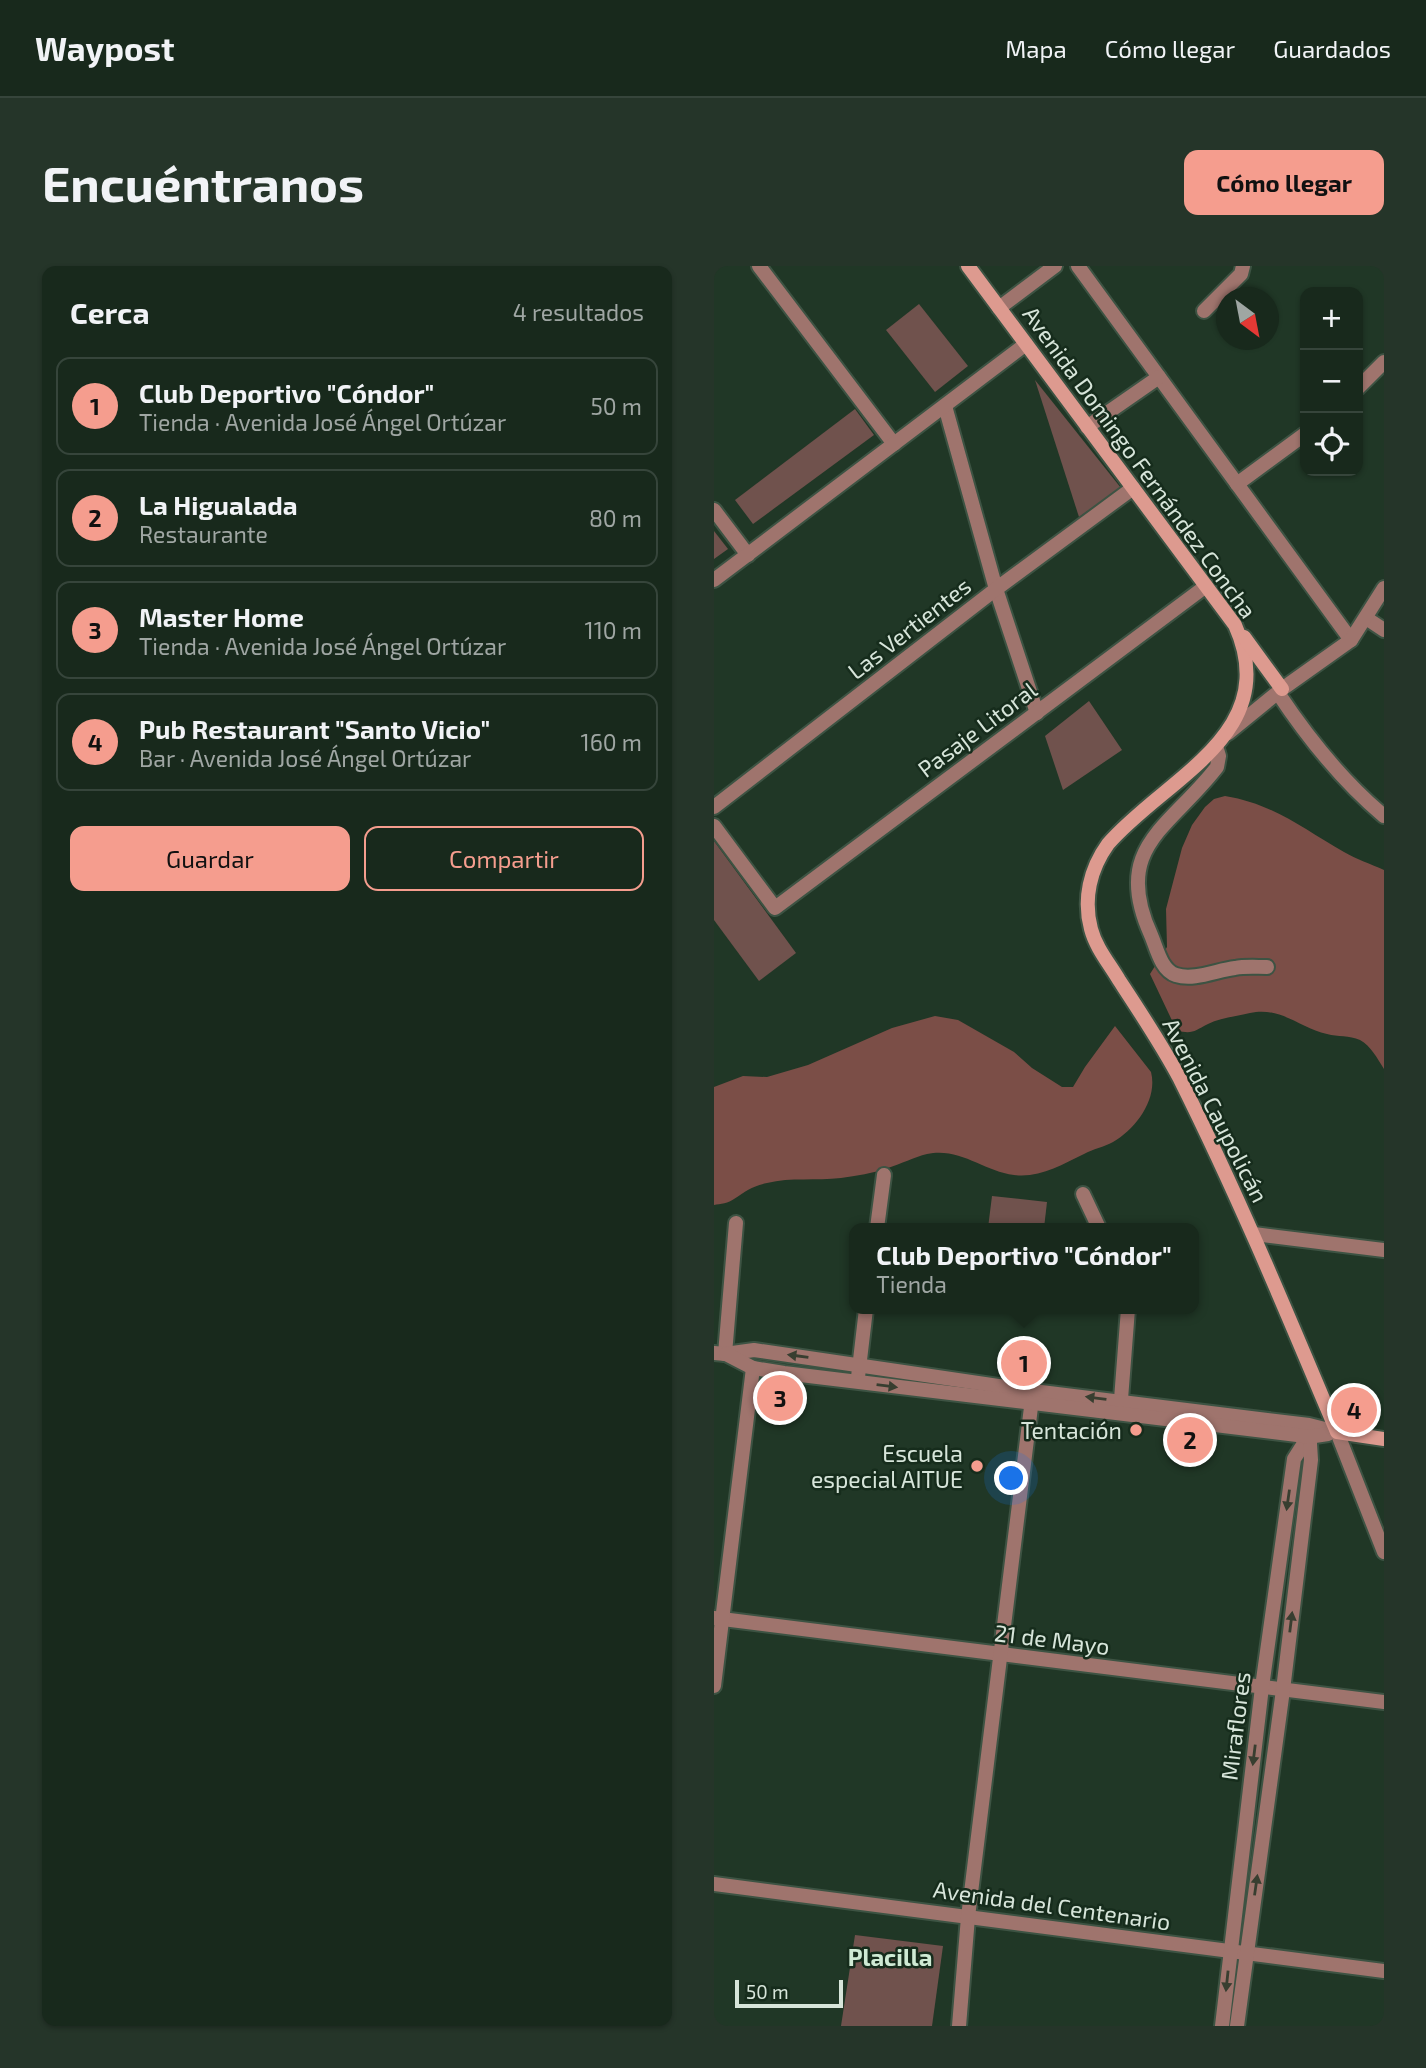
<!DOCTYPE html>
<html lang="es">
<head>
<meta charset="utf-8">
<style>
  :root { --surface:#18291c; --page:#253529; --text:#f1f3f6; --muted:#9fa6a3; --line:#36453b; --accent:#f59d8e }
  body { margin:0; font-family:"Exo 2",sans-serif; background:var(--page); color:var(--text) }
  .controls { position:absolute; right:21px; top:21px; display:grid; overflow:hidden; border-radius:14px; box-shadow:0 2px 5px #0004 }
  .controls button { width:63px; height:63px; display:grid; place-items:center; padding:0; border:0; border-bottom:2px solid var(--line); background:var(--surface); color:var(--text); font:35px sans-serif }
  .compass { position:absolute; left:502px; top:21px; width:63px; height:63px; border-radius:50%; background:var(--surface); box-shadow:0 2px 5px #0004; rotate:148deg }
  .scale { position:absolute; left:21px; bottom:18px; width:108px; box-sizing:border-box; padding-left:7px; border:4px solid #d7e5da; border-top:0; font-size:19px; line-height:24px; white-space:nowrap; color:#d7e5da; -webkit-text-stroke:5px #162c1c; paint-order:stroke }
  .you { position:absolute; left:298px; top:1213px; width:24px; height:24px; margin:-18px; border:5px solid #fff; border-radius:50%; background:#1a73e8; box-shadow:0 0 0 10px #1a73e833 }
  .badge { display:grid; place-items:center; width:46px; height:46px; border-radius:50%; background:var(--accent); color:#111; font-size:23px; font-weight:700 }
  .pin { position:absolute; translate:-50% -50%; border:4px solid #fff; box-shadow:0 2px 7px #0006 }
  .popup { position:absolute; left:135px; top:957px; width:350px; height:91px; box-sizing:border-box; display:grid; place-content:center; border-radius:14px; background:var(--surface); filter:drop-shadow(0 2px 5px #0005); font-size:23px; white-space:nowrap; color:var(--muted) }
  .popup b { font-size:26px; color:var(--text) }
  .popup::after { content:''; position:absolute; left:50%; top:100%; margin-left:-14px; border:14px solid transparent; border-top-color:var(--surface) }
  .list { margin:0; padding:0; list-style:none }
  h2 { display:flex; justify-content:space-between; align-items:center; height:91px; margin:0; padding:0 28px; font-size:30px }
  h2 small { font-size:23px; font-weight:400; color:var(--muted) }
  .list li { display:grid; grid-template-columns:46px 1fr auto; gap:21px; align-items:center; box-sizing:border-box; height:98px; margin:0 14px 14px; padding:0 14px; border:2px solid var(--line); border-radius:14px }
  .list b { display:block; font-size:26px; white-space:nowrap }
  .list p { margin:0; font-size:23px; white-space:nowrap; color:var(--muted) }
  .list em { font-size:23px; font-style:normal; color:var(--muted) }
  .actions { display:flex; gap:14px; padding:21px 28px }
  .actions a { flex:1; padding:16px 0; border:2px solid var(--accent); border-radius:14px; text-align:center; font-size:24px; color:var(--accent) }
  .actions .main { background:var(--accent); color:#111 }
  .icon { flex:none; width:38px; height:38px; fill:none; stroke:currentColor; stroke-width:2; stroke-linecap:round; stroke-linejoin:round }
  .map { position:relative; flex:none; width:670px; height:1760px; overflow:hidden; border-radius:14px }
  header { display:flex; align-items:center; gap:42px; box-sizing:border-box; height:98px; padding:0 35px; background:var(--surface); border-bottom:2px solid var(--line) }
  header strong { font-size:33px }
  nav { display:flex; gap:38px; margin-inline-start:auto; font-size:24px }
  .intro { display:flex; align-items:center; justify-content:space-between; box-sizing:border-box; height:168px; padding:0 42px }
  h1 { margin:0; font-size:49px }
  .button { padding:18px 32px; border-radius:14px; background:var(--accent); color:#111; font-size:24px; font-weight:700 }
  main { display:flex; gap:42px; padding:0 42px }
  aside { flex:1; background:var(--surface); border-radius:14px; box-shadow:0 2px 5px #0004 }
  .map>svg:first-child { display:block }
  .green { fill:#70524d }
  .forest { fill:#7b4e47 }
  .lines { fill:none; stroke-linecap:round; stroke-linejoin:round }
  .minor-casing { stroke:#3d5343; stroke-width:18 }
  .tertiary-casing { stroke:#3d5343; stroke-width:18 }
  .secondary-casing { stroke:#3d5343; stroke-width:18 }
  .minor { stroke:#9f746d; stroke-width:14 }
  .tertiary { stroke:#9f746d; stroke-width:14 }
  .secondary { stroke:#dd9a8f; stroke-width:14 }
  .oneway { fill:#383e30 }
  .poi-dot { fill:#f59d8e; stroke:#162c1c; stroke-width:2.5 }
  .labels { text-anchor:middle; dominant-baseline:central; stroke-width:5; stroke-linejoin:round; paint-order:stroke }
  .street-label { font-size:23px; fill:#d7e5da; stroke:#162c1c }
  .poi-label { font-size:23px; fill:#d7e5da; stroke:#162c1c; text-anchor:end }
  .neighbourhood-label { font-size:24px; font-weight:bold; fill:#cfead4; stroke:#162c1c }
</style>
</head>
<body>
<header>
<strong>Waypost</strong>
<nav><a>Mapa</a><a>Cómo llegar</a><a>Guardados</a></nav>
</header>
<div class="intro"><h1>Encuéntranos</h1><a class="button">Cómo llegar</a></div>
<main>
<aside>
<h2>Cerca<small>4 resultados</small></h2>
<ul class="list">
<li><span class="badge">1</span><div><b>Club Deportivo &quot;Cóndor&quot;</b><p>Tienda · Avenida José Ángel Ortúzar</p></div><em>50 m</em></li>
<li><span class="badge">2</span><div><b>La Higualada</b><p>Restaurante</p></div><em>80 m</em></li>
<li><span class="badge">3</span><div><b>Master Home</b><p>Tienda · Avenida José Ángel Ortúzar</p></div><em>110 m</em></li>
<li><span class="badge">4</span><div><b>Pub Restaurant &quot;Santo Vicio&quot;</b><p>Bar · Avenida José Ángel Ortúzar</p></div><em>160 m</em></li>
</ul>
<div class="actions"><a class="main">Guardar</a><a>Compartir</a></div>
</aside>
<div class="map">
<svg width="670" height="1760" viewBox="0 0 670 1760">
  <rect width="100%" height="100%" fill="#203726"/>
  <!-- green -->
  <g class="green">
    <path d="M205 38 254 100 221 126 172 64Z"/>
    <path d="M321 114 407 222 365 251Z"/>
    <path d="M141 143 160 169 39 258 21 234Z"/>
    <path d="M0 265 14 283 0 293Z"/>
    <path d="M375 435 408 484 349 524 331 470Z"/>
    <path d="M0 575 82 687 45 715 0 654Z"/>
    <path d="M278 930 333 936 330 962H274Z"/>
    <path d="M141 1669 229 1680 218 1760H127Z"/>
  </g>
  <!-- forest -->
  <g class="forest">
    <path d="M511 530C560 538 589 563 630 586 642 593 657 598 670 604V803C663 792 657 780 646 774 635 769 624 771 613 768 586 762 566 740 536 747 523 750 506 752 494 758 480 765 480 768 463 765L436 708 453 681 452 643 468 582 478 559 491 541 500 533Z"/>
    <path d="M221 750 244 754 300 786 318 802 348 821H359L371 801 401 760 437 806C444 833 422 863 399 876 390 881 379 883 370 888 347 899 326 912 300 909 269 905 246 881 213 888 200 891 187 898 174 902 159 907 142 910 127 912 102 915 77 911 53 917 38 920 32 925 20 933 15 937 6 938 0 939V821L29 810 53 811 94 799 178 762Z"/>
  </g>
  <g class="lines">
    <defs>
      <g id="minor">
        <path d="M45 0 180 178"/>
        <path d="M364 0 637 374"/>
        <path d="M285 42 341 0"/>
        <path d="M490 45 527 8 529 0"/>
        <path d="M644 122 670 96"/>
        <path d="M231 140 282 323 323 447"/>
        <path d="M373 161 445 111"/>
        <path d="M523 218 591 168"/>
        <path d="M0 244 34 289"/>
        <path d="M0 314 312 78"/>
        <path d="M652 352 670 364"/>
        <path d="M564 427C594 472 628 515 670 550"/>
        <path d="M514 467 568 423 637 374 670 322"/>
        <path d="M502 480 505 490 503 501C456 562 397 581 437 669 443 683 447 704 462 709 480 715 503 704 521 702 531 700 542 701 553 701"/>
        <path d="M0 541 282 323 419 222"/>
        <path d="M0 560 61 642 492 320"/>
        <path d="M369 928 385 962"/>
        <path d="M163 962 170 909"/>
        <path d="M540 968 670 984"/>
        <path d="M11 1088 22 957"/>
        <path d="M144 1111 152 1043"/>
        <path d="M406 1146 414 1043"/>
        <path d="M623 1166 670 1286"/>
        <path d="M0 1352 670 1436"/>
        <path d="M0 1420 39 1102"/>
        <path d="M0 1618 670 1705"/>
        <path d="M245 1760 254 1651 319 1125"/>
        <path d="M508 1760 548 1421 580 1193 594 1171"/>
        <path d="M523 1760 569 1424 597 1194 595 1161"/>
      </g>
      <g id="tertiary">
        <path d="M0 1087 11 1088 40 1084 319 1125 595 1159 623 1166"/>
        <path d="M12 1088 39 1102 70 1107 583 1169 594 1171 614 1168"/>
      </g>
      <g id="secondary">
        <path d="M254 0 521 359C570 468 452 511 394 578 376 603 369 633 377 663 382 682 395 697 405 714 426 746 448 779 466 813 524 929 573 1047 623 1166L670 1173"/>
        <path d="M530 371 568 423"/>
      </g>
    </defs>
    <!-- minor casing -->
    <use href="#minor" class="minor-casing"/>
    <!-- tertiary casing -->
    <use href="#tertiary" class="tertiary-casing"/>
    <!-- secondary casing -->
    <use href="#secondary" class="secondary-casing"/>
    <!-- minor -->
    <use href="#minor" class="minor"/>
    <!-- tertiary -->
    <use href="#tertiary" class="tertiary"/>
    <!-- secondary -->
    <use href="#secondary" class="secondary"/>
  </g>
  <!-- one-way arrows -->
  <defs><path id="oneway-solid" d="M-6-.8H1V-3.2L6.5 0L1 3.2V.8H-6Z" transform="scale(1.75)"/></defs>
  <g class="oneway">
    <use href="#oneway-solid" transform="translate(84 1090) rotate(-172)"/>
    <use href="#oneway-solid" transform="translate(173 1120) rotate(7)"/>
    <use href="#oneway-solid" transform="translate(382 1132) rotate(-173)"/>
    <use href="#oneway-solid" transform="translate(574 1234) rotate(98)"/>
    <use href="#oneway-solid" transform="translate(577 1356) rotate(-83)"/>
    <use href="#oneway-solid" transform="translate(540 1489) rotate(97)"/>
    <use href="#oneway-solid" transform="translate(542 1619) rotate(-82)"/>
    <use href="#oneway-solid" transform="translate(513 1715) rotate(96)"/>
  </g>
  <!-- markers -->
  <g class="poi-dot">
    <circle cx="422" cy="1164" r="7"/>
    <circle cx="263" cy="1200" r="7"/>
  </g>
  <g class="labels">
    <!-- street labels -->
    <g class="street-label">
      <text transform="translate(426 196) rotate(54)">Avenida Domingo Fernández Concha</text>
      <text transform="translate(195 362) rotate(-38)">Las Vertientes</text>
      <text transform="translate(263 463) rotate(-37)">Pasaje Litoral</text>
      <text transform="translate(502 844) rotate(63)">Avenida Caupolicán</text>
      <text transform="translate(338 1373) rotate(7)">21 de Mayo</text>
      <text transform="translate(521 1460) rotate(-83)">Miraflores</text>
      <text transform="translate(338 1639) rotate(8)">Avenida del Centenario</text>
    </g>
    <!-- poi labels -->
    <g class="poi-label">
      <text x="408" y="1164">Tentación</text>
      <text x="249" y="1187">Escuela<tspan x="249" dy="26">especial AITUE</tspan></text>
    </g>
    <!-- neighbourhood labels -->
    <g class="neighbourhood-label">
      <text x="176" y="1690">Placilla</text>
    </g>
  </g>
</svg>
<div class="controls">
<button>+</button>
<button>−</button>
<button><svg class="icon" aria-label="locate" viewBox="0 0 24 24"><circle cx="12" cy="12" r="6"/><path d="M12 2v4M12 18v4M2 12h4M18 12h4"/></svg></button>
</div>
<svg class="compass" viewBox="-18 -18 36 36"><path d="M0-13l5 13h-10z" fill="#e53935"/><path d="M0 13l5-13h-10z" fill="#9fa6a3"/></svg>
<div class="scale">50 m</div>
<div class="you"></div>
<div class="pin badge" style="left:310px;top:1097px">1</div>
<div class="popup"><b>Club Deportivo &quot;Cóndor&quot;</b>Tienda</div>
<div class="pin badge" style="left:476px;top:1174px">2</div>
<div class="pin badge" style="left:66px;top:1132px">3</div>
<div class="pin badge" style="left:640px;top:1144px">4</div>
</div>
</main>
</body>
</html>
